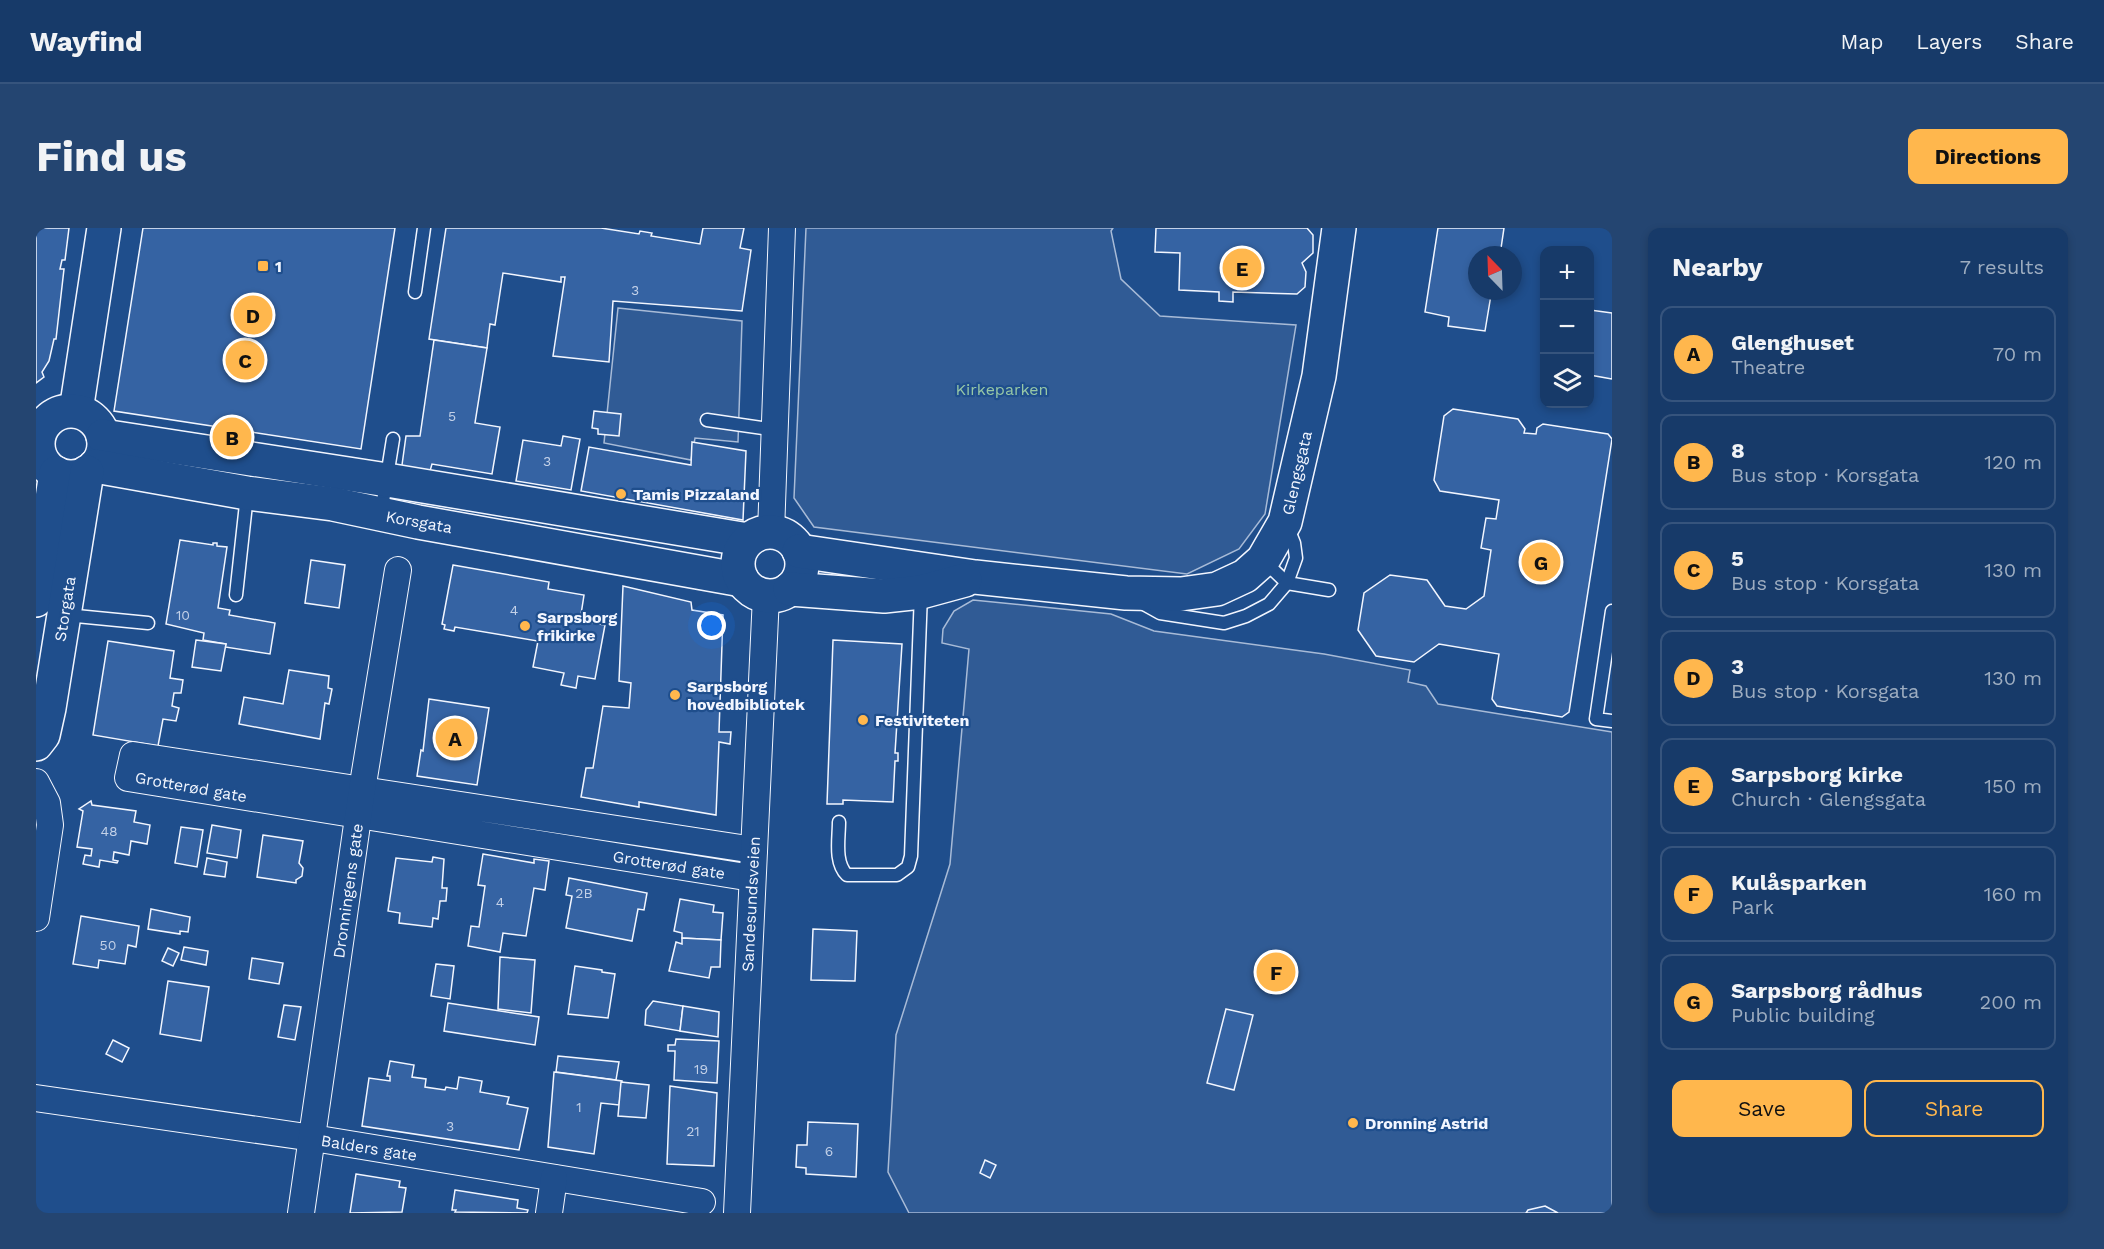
<!DOCTYPE html>
<html lang="en">
<head>
<meta charset="utf-8">
<style>
  :root { --surface:#173a69; --page:#244571; --text:#f1f3f6; --muted:#9eadc0; --line:#36547d; --accent:#ffb74d }
  body { margin:0; font-family:"Work Sans",sans-serif; background:var(--page); color:var(--text) }
  .controls { position:absolute; right:18px; top:18px; display:grid; overflow:hidden; border-radius:12px; box-shadow:0 3px 9px #0003 }
  .controls button { width:54px; height:54px; display:grid; place-items:center; padding:0; border:0; border-bottom:2px solid var(--line); background:var(--surface); color:var(--text); font:30px sans-serif }
  .compass { position:absolute; left:1432px; top:18px; width:54px; height:54px; border-radius:50%; background:var(--surface); box-shadow:0 3px 9px #0003; rotate:337deg }
  .you { position:absolute; left:676px; top:398px; width:21px; height:21px; margin:-15px; border:4px solid #fff; border-radius:50%; background:#1a73e8; box-shadow:0 0 0 9px #1a73e833 }
  .badge { display:grid; place-items:center; width:39px; height:39px; border-radius:50%; background:var(--accent); color:#111; font-size:20px; font-weight:700 }
  .pin { position:absolute; translate:-50% -50%; border:3px solid #fff; box-shadow:0 2px 6px #0006 }
  .list { margin:0; padding:0; list-style:none }
  h2 { display:flex; justify-content:space-between; align-items:center; height:78px; margin:0; padding:0 24px; font-size:26px }
  h2 small { font-size:20px; font-weight:400; color:var(--muted) }
  .list li { display:grid; grid-template-columns:39px 1fr auto; gap:18px; align-items:center; box-sizing:border-box; height:96px; margin:0 12px 12px; padding:0 12px; border:2px solid var(--line); border-radius:12px }
  .list b { display:block; font-size:22px; white-space:nowrap }
  .list p { margin:0; font-size:20px; white-space:nowrap; color:var(--muted) }
  .list em { font-size:20px; font-style:normal; color:var(--muted) }
  .actions { display:flex; gap:12px; padding:18px 24px }
  .actions a { flex:1; padding:14px 0; border:2px solid var(--accent); border-radius:12px; text-align:center; font-size:21px; color:var(--accent) }
  .actions .main { background:var(--accent); color:#111 }
  .icon { flex:none; width:33px; height:33px; fill:none; stroke:currentColor; stroke-width:2; stroke-linecap:round; stroke-linejoin:round }
  .map { position:relative; flex:none; width:1576px; height:985px; overflow:hidden; border-radius:12px }
  header { display:flex; align-items:center; gap:36px; box-sizing:border-box; height:84px; padding:0 30px; background:var(--surface); border-bottom:2px solid var(--line) }
  header strong { font-size:28px }
  nav { display:flex; gap:33px; margin-inline-start:auto; font-size:21px }
  .intro { display:flex; align-items:center; justify-content:space-between; box-sizing:border-box; height:144px; padding:0 36px }
  h1 { margin:0; font-size:42px }
  .button { padding:15px 27px; border-radius:12px; background:var(--accent); color:#111; font-size:21px; font-weight:700 }
  main { display:flex; gap:36px; padding:0 36px }
  aside { flex:1; background:var(--surface); border-radius:12px; box-shadow:0 3px 9px #0003 }
  .map>svg:first-child { display:block }
  .built { fill:#305b95; stroke:#a8bbd7; stroke-width:1.5 }
  .building { fill:#3563a3; stroke:#f2f6ff; stroke-width:1.5 }
  .lines { fill:none; stroke-linecap:round; stroke-linejoin:round }
  .lane-casing { stroke:#f2f6ff; stroke-width:15 }
  .street-casing { stroke:#f2f6ff; stroke-width:28 }
  .secondary-casing { stroke:#f2f6ff; stroke-width:36 }
  .lane { stroke:#1f4e8c; stroke-width:12 }
  .street { stroke:#1f4e8c; stroke-width:26 }
  .secondary { stroke:#1f4e8c; stroke-width:33 }
  .poi-dot { fill:#ffb74d; stroke:#1f4e8c; stroke-width:2 }
  .labels { text-anchor:middle; dominant-baseline:central; stroke-width:4.5; stroke-linejoin:round; paint-order:stroke }
  .number-label { font-size:14px; fill:#c3d1e8 }
  .poi-label { font-size:16px; font-weight:bold; fill:#f2f6ff; stroke:#1f4e8c; text-anchor:start }
  .park-label { font-size:16px; fill:#97c8a6; stroke:#1f4e8c }
  .street-label { font-size:16px; fill:#f2f6ff; stroke:#1f4e8c }
</style>
</head>
<body>
<header>
<strong>Wayfind</strong>
<nav><a>Map</a><a>Layers</a><a>Share</a></nav>
</header>
<div class="intro"><h1>Find us</h1><a class="button">Directions</a></div>
<main>
<div class="map">
<svg width="1576" height="985" viewBox="0 0 1576 985">
  <rect width="100%" height="100%" fill="#1f4e8c"/>
  <!-- built -->
  <g class="built">
    <path d="M770 0H1077L1075 3 1085 51 1124 88 1260 97 1229 286 1203 321 1151 346 778 299 758 270Z"/>
    <path d="M582 80 706 93 702 214 659 210 655 232 568 215Z"/>
    <path d="M937 372 1075 386 1118 403 1288 426 1374 442 1372 454 1390 458 1402 476 1576 504V985H873L852 944 860 807 914 636 933 421 906 415 907 401 918 383Z"/>
  </g>
  <!-- building -->
  <g class="building">
    <path d="M0 0H33L29 32H26L24 41H28L20 111H18L13 133 6 144 8 149 0 155Z"/>
    <path d="M107 0H359L325 221 78 183Z"/>
    <path d="M410 0H565L603 6 604 3 616 5 615 8 664 16 667 0H708L704 20 715 22 706 83 577 73 573 134 517 128 529 49H525V54L467 45 459 97 454 96 451 120 393 111Z"/>
    <path d="M1120 0H1271L1277 7V25L1266 35 1270 44 1269 59 1261 66 1197 64V74L1183 73V64L1143 62 1144 25 1119 24Z"/>
    <path d="M1402 0H1468L1464 27H1441V63H1464L1463 68 1455 67 1449 103 1412 98 1413 89 1389 84Z"/>
    <path d="M1554 82 1576 85V151L1554 147Z"/>
    <path d="M398 112 451 120 439 195 464 199 456 246 396 236 394 243 367 239 366 237 370 208H384Z"/>
    <path d="M1417 181 1482 191 1489 201 1488 205 1500 206 1501 200 1507 196 1572 206 1576 211 1533 484 1526 489 1461 478 1456 471 1463 426 1403 416 1378 434 1340 428 1322 402 1328 365 1354 347 1391 352 1409 378 1430 381 1448 368 1455 322 1445 320 1450 290 1460 291 1463 272 1404 263 1398 252 1408 188Z"/>
    <path d="M558 183 585 186 583 208 562 206V201L556 200Z"/>
    <path d="M527 208 544 211 535 262 480 253 487 212 525 218Z"/>
    <path d="M656 214 710 223 707 292 545 263 553 219 655 237Z"/>
    <path d="M144 312 177 317V315H181V318L191 319 182 380 194 382 193 387 239 395 234 426 189 419 190 416 167 412 168 405 130 396Z"/>
    <path d="M275 332 309 337 303 380 269 375Z"/>
    <path d="M417 337 513 354 512 361 548 367 544 393 569 397 559 451 542 448 540 460 525 457 528 445 497 439 502 413 419 399 418 403 408 401 409 397 406 396Z"/>
    <path d="M587 358 655 374 656 382 687 387 683 504H695L694 516 683 514 680 587 603 574V579L545 569 550 540H557L567 478 593 480 595 455 583 453Z"/>
    <path d="M160 412 190 416 185 443 156 439Z"/>
    <path d="M797 412 866 416 859 525H862V533H859L857 574 807 572V576H791Z"/>
    <path d="M72 413 138 423 134 450 147 452 145 465H138L136 478 143 480 140 493 127 491 122 518 57 507Z"/>
    <path d="M253 442 293 448 292 460 296 461 293 476 289 475 284 511 203 496 208 469 247 476Z"/>
    <path d="M393 471 453 480 441 557 381 548 385 522 387 523Z"/>
    <path d="M55 573 56 577 100 583 98 594 114 597 111 616 95 613 93 627 78 624 77 632 82 633 81 635 64 632 63 639 47 636 49 627 55 628 56 621 41 619 47 583 43 581Z"/>
    <path d="M176 597 205 602 201 630 171 625Z"/>
    <path d="M145 599 167 602 161 639 139 635Z"/>
    <path d="M227 607 267 613 263 635 267 640 266 648 260 652V655L221 649Z"/>
    <path d="M447 626 498 635V631L513 633 509 662 498 660 490 708 467 705 464 724 432 718 435 698 443 699 449 658 442 657Z"/>
    <path d="M397 629 408 631 406 660H411L410 673H404L402 691 397 690 396 699 363 695 364 685 352 683 360 630 396 634Z"/>
    <path d="M171 630 191 634 189 649 168 646Z"/>
    <path d="M533 650 611 665 608 682 602 681 596 713 530 700 536 668 530 667Z"/>
    <path d="M644 671 678 677 677 684 687 685 685 712 646 710V705L638 703Z"/>
    <path d="M115 681 154 689 152 704 144 703V706L112 701Z"/>
    <path d="M45 688 103 698 100 719 92 717 89 736 63 732 62 740 37 736Z"/>
    <path d="M777 701 821 703 819 753 775 752Z"/>
    <path d="M646 710 685 712 684 739H675L673 750 633 743 640 714 646 716Z"/>
    <path d="M148 719 172 723 170 737 145 732Z"/>
    <path d="M132 720 143 725 137 738 126 733Z"/>
    <path d="M464 729 499 732 495 785 462 781Z"/>
    <path d="M216 730 247 735 243 756 213 751Z"/>
    <path d="M400 736 418 738 414 771 395 768Z"/>
    <path d="M539 738 566 742V744L579 746 572 790 532 786Z"/>
    <path d="M132 753 173 759 165 813 124 806Z"/>
    <path d="M617 773 647 778 644 803 609 797 610 782Z"/>
    <path d="M412 775 503 789 499 817 408 803Z"/>
    <path d="M248 777 265 779 259 812 242 809Z"/>
    <path d="M647 778 683 784 682 809 644 803Z"/>
    <path d="M1190 781 1217 787 1198 862 1171 855Z"/>
    <path d="M640 811 683 813 681 855 638 852 639 825V823H632V817H639Z"/>
    <path d="M77 812 93 820 86 834 70 826Z"/>
    <path d="M522 828 583 834 580 852 520 844Z"/>
    <path d="M354 833 378 837 376 849 390 851 389 859 409 862 410 859 421 861 423 849 446 853 444 864 473 869 471 876 492 880 483 922 326 898 333 850 354 853V848H351Z"/>
    <path d="M518 844 586 853 583 877 565 875 558 926 512 919Z"/>
    <path d="M585 854 613 857 610 890 582 888Z"/>
    <path d="M634 858 681 865 678 938 631 936Z"/>
    <path d="M772 894 822 896 820 949 770 946V940L760 939 761 917H771Z"/>
    <path d="M949 932 960 937 954 950 944 945Z"/>
    <path d="M320 946 364 953 363 959 370 960 366 984 314 985Z"/>
    <path d="M419 962 482 972 481 980 492 982 491 985 419 984 420 982H416Z"/>
    <path d="M1509 978 1522 985H1490L1492 982Z"/>
  </g>
  <g class="lines">
    <defs>
      <g id="lane">
        <path d="M379 64 388 0"/>
        <path d="M671 192 740 202"/>
        <path d="M345 286 357 211"/>
        <path d="M1228 333 1251 355 1293 362"/>
        <path d="M200 367 211 267"/>
        <path d="M1106 375 1124 385 1188 395 1210 388 1233 376 1251 355 1260 330 1258 315 1251 298"/>
        <path d="M1576 383 1560 491 1576 493"/>
        <path d="M30 387 112 395"/>
        <path d="M803 594C803 611 798 634 811 647H861L872 639 875 628 885 365"/>
      </g>
      <g id="street">
        <path d="M735 304 746 0"/>
        <path d="M0 554 11 575 14 597 0 690"/>
        <path d="M716 650 92 550 97 527 718 622"/>
        <path d="M0 870 277 910 666 974"/>
        <path d="M265 985 326 562 362 342"/>
        <path d="M513 985 518 950"/>
        <path d="M701 985 730 368"/>
      </g>
      <g id="secondary">
        <path d="M40 183 68 0"/>
        <circle cx="35" cy="216" r="33"/>
        <path d="M67 208 351 252 712 312"/>
        <path d="M59 238 211 265 297 276 382 294 706 352"/>
        <circle cx="734" cy="336" r="32"/>
        <path d="M763 323 939 349 1090 365 1145 366 1181 361 1209 348 1227 332 1249 294 1283 148 1303 0"/>
        <path d="M754 361 848 368 885 364 929 352"/>
        <path d="M0 372 20 245"/>
        <path d="M0 516 7 507 13 480 51 244"/>
      </g>
    </defs>
    <!-- lane casing -->
    <use href="#lane" class="lane-casing"/>
    <!-- street casing -->
    <use href="#street" class="street-casing"/>
    <!-- secondary casing -->
    <use href="#secondary" class="secondary-casing"/>
    <!-- lane -->
    <use href="#lane" class="lane"/>
    <!-- street -->
    <use href="#street" class="street"/>
    <!-- secondary -->
    <use href="#secondary" class="secondary"/>
  </g>
  <!-- markers -->
  <g class="poi-dot">
    <rect x="221" y="32" width="12" height="12" rx="3"/>
    <circle cx="585" cy="266" r="6"/>
    <circle cx="489" cy="398" r="6"/>
    <circle cx="639" cy="467" r="6"/>
    <circle cx="827" cy="492" r="6"/>
    <circle cx="1317" cy="895" r="6"/>
  </g>
  <g class="labels">
    <!-- number labels -->
    <g class="number-label">
      <text x="599" y="62">3</text>
      <text x="416" y="188">5</text>
      <text x="511" y="233">3</text>
      <text x="478" y="382">4</text>
      <text x="147" y="387">10</text>
      <text x="73" y="603">48</text>
      <text x="548" y="665">2B</text>
      <text x="464" y="674">4</text>
      <text x="72" y="717">50</text>
      <text x="665" y="841">19</text>
      <text x="543" y="879">1</text>
      <text x="414" y="898">3</text>
      <text x="657" y="903">21</text>
      <text x="793" y="923">6</text>
    </g>
    <!-- poi labels -->
    <g class="poi-label">
      <text x="239" y="38">1</text>
      <text x="597" y="266">Tamis Pizzaland</text>
      <text x="501" y="389">Sarpsborg<tspan x="501" dy="18">frikirke</tspan></text>
      <text x="651" y="458">Sarpsborg<tspan x="651" dy="18">hovedbibliotek</tspan></text>
      <text x="839" y="492">Festiviteten</text>
      <text x="1329" y="895">Dronning Astrid</text>
    </g>
    <!-- park labels -->
    <g class="park-label">
      <text x="966" y="161">Kirkeparken</text>
    </g>
    <!-- street labels -->
    <g class="street-label">
      <text transform="translate(1261 245) rotate(-77)">Glengsgata</text>
      <text transform="translate(383 294) rotate(10)">Korsgata</text>
      <text transform="translate(29 381) rotate(-81)">Storgata</text>
      <text transform="translate(155 559) rotate(10)">Grotterød gate</text>
      <text transform="translate(633 637) rotate(9)">Grotterød gate</text>
      <text transform="translate(312 663) rotate(-82)">Dronningens gate</text>
      <text transform="translate(715 676) rotate(-87)">Sandesundsveien</text>
      <text transform="translate(333 920) rotate(9)">Balders gate</text>
    </g>
  </g>
</svg>
<div class="controls">
<button>+</button>
<button>−</button>
<button><svg class="icon" aria-label="layers" viewBox="0 0 24 24"><path d="M12 4l9 5-9 5-9-5zM3 14l9 5 9-5"/></svg></button>
</div>
<svg class="compass" viewBox="-18 -18 36 36"><path d="M0-13l5 13h-10z" fill="#e53935"/><path d="M0 13l5-13h-10z" fill="#9eadc0"/></svg>
<div class="you"></div>
<div class="pin badge" style="left:419px;top:510px">A</div>
<div class="pin badge" style="left:196px;top:209px">B</div>
<div class="pin badge" style="left:209px;top:132px">C</div>
<div class="pin badge" style="left:217px;top:87px">D</div>
<div class="pin badge" style="left:1206px;top:40px">E</div>
<div class="pin badge" style="left:1240px;top:744px">F</div>
<div class="pin badge" style="left:1505px;top:334px">G</div>
</div>
<aside>
<h2>Nearby<small>7 results</small></h2>
<ul class="list">
<li><span class="badge">A</span><div><b>Glenghuset</b><p>Theatre</p></div><em>70 m</em></li>
<li><span class="badge">B</span><div><b>8</b><p>Bus stop · Korsgata</p></div><em>120 m</em></li>
<li><span class="badge">C</span><div><b>5</b><p>Bus stop · Korsgata</p></div><em>130 m</em></li>
<li><span class="badge">D</span><div><b>3</b><p>Bus stop · Korsgata</p></div><em>130 m</em></li>
<li><span class="badge">E</span><div><b>Sarpsborg kirke</b><p>Church · Glengsgata</p></div><em>150 m</em></li>
<li><span class="badge">F</span><div><b>Kulåsparken</b><p>Park</p></div><em>160 m</em></li>
<li><span class="badge">G</span><div><b>Sarpsborg rådhus</b><p>Public building</p></div><em>200 m</em></li>
</ul>
<div class="actions"><a class="main">Save</a><a>Share</a></div>
</aside>
</main>
</body>
</html>
